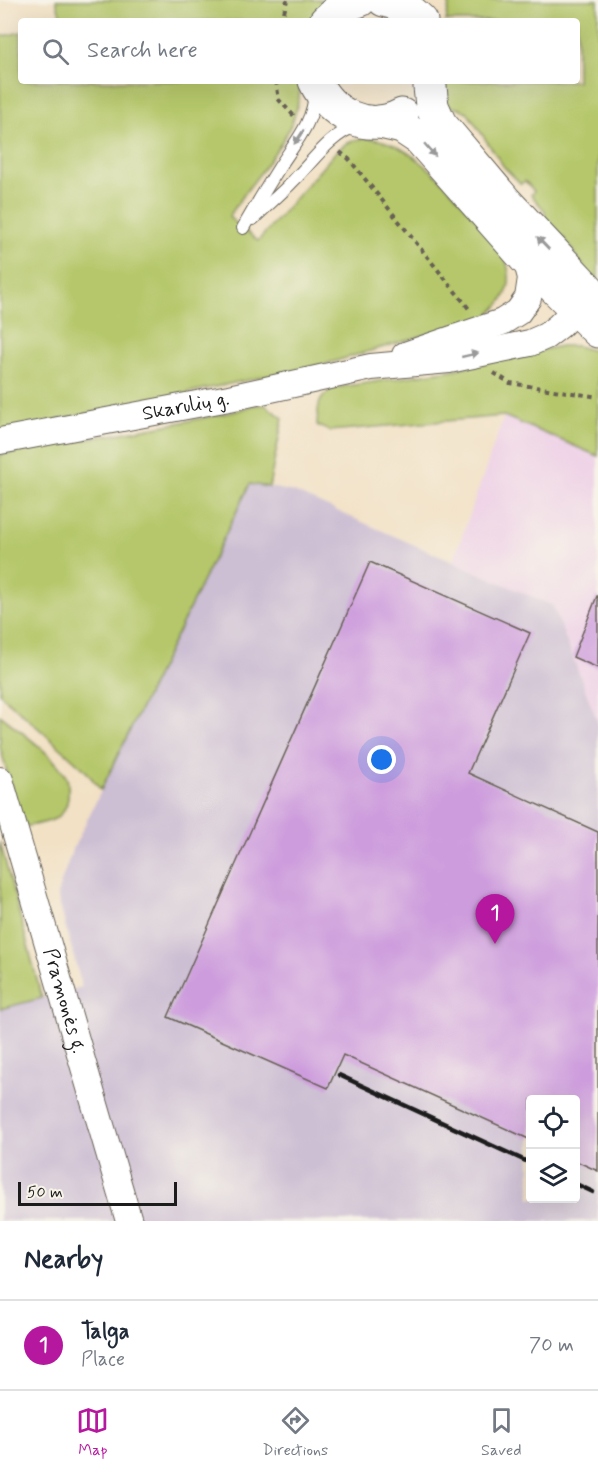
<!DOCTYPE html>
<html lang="en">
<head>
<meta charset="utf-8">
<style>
  :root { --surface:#fff; --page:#f2f2f3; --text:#1f2937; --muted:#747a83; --line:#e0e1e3; --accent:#b5179e }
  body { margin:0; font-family:Mynerve,sans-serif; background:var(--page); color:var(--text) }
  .controls { position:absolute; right:18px; bottom:18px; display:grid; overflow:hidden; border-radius:6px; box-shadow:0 6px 24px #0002 }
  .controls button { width:54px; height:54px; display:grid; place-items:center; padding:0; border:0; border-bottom:2px solid var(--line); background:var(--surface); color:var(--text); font:30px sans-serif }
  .scale { position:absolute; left:18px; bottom:15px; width:159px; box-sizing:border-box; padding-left:6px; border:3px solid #1c1c1c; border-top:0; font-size:16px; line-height:21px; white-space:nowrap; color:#1c1c1c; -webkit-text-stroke:4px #f7f3e8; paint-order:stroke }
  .you { position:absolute; left:382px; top:760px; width:21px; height:21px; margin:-15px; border:4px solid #fff; border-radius:50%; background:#1a73e8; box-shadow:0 0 0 9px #1a73e833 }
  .badge { display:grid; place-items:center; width:39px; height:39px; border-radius:50%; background:var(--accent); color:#fff; font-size:20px; font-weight:700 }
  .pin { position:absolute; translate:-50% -50px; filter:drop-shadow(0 2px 3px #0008) }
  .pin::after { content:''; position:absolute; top:32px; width:21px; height:18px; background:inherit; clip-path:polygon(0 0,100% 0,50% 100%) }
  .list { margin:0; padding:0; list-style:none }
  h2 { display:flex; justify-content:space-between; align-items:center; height:78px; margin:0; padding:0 24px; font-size:26px }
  h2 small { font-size:20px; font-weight:400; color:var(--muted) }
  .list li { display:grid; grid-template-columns:39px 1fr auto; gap:18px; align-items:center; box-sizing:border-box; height:90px; padding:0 24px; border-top:2px solid var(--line) }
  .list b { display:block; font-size:22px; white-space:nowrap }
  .list p { margin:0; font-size:20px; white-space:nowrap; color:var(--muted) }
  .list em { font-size:20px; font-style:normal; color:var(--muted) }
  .icon { flex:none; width:33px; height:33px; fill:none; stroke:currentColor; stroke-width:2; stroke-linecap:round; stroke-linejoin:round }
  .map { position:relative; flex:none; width:598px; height:1221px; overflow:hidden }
  .search { position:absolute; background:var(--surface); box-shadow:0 6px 24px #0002; left:18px; right:18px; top:18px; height:66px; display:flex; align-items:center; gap:15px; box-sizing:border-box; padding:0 21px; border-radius:6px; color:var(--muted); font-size:22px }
  .sheet { height:168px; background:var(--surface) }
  nav { display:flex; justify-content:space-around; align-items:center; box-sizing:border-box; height:84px; border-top:2px solid var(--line); background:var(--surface); font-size:16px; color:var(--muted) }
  nav a { display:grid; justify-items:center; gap:3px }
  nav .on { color:var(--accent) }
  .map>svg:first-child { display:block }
  .built { fill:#eed0e7 }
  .industrial { fill:#ccbed3; fill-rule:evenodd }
  .green { fill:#b5c76a; stroke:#687243; stroke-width:1.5 }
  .building { fill:#cd9cdd }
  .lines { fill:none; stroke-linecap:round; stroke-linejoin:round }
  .service-casing { stroke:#676157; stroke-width:14 }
  .minor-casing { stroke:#676157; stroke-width:28 }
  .primary-casing { stroke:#676157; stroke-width:35 }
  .path { stroke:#676157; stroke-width:4; stroke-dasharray:4.5 4.5; stroke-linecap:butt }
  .service { stroke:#fff; stroke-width:12 }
  .minor { stroke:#fff; stroke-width:26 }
  .primary { stroke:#fff; stroke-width:33 }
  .rail { stroke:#1c1c1c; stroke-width:4.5 }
  .oneway { fill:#999 }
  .labels { text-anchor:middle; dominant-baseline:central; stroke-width:5; stroke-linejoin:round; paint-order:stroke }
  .street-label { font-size:20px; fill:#1c1c1c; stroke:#f7f3e8 }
</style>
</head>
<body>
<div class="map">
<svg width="598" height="1221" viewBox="0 0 598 1221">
  <rect width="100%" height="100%" fill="#f7f3e8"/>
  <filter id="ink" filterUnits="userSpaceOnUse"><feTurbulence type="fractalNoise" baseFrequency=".0167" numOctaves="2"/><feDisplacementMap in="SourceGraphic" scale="12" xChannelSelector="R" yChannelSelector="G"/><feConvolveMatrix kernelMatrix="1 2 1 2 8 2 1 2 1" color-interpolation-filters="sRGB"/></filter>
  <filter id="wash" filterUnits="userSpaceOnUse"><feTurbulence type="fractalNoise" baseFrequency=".008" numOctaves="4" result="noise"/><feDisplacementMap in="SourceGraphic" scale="24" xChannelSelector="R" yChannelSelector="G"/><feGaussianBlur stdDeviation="1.35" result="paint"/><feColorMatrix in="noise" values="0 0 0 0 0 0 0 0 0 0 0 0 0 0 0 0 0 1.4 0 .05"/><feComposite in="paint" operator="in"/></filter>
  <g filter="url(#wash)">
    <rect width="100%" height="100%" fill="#f2e1c5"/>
    <!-- built -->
    <path class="built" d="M504 416 598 456V723L553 606 453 562Z"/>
    <!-- industrial -->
    <path class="industrial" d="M250 483 294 492 553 606 598 723V1221H0V1009L82 987 57 894 72 851ZM530 1100H576V1198H530Z"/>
    <!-- green -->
    <g class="green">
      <path d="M56 0H330L310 21H62Z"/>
      <path d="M450 0H598V284L591 278 564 238 544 216 546 212 531 195 534 191 525 181 521 184 504 167 467 112 459 108 450 107C445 100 445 90 446 81H577V21H446Z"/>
      <path d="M21 32V81H300C302 135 254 174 229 217L258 241 333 155C337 151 342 146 347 143 404 116 472 216 503 253 515 281 510 298 486 317L329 363 0 432V37Z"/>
      <path d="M561 346H577L598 352V456L504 416 329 431 317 425C318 406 317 397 335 388L451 370Z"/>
      <path d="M255 405H265L283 418 269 487 250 484 101 790 85 770 0 694V455L183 422 233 412Z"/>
      <path d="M0 715C19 730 58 758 67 779 69 784 68 793 68 798 65 821 46 823 27 826L20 819 0 747Z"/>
      <path d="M0 842 42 998 0 1009Z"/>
    </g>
    <g id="blocks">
      <!-- building -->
      <g class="building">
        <path d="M370 562 530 633 468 773 598 832V1171L576 1161V1100H531V1140L343 1055 328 1088 168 1017Z"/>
        <path d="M597 596H598V668L573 657Z"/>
      </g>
    </g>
  </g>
  <g filter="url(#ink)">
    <use href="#blocks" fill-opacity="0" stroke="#676157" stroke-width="1.5"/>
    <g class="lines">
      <defs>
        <g id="service">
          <path d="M253 219C266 206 281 194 294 180 314 160 329 136 357 125"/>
          <path d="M243 228C254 209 265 190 277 171 292 146 314 124 315 92"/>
        </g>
        <g id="minor">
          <path d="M405 355 502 322 518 312 528 298 531 278 526 259"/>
          <path id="s1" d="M0 441 229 398 371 367 449 360 530 343 546 336 559 326 575 310 578 290"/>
          <path id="s2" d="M0 780 129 1221"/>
        </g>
        <g id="primary">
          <path d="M384 0C400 3 410 10 421 21"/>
          <path d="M326 21 343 6 360 0"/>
          <path d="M315 81C330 114 367 134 402 115"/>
          <path d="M430 87 432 106 440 124 505 201 598 300"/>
          <path d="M380 122 402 127 420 139 526 259 598 331"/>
        </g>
      </defs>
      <!-- service casing -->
      <use href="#service" class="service-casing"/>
      <!-- minor casing -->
      <use href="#minor" class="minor-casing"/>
      <!-- primary casing -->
      <use href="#primary" class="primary-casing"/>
      <!-- path -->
      <g class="path">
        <path d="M282 21 287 0"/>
        <path d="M276 81 279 100 294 116"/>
        <path d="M340 152 349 159 470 310"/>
        <path d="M494 373 510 383 598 397"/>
      </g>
      <!-- service -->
      <use href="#service" class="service"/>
      <!-- minor -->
      <use href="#minor" class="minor"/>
      <!-- primary -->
      <use href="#primary" class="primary"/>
      <!-- rail -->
      <g class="rail">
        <path d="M339 1075 530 1163"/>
        <path d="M576 1184 593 1192"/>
      </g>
    </g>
    <!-- one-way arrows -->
    <defs><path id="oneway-solid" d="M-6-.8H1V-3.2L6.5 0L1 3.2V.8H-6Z" transform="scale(1.5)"/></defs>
    <g class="oneway">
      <use href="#oneway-solid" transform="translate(299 137) rotate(124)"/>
      <use href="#oneway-solid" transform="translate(430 150) rotate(49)"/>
      <use href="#oneway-solid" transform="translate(543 243) rotate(-134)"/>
      <use href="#oneway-solid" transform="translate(470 355) rotate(-13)"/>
    </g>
  </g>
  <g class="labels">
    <!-- street labels -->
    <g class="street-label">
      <text stroke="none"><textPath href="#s1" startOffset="189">Skarulių g.</textPath></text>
      <text stroke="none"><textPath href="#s2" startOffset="230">Pramonės g.</textPath></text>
    </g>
  </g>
</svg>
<div class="controls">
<button><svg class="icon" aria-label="locate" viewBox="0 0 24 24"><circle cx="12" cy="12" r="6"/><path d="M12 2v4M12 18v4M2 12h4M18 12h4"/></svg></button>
<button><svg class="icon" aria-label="layers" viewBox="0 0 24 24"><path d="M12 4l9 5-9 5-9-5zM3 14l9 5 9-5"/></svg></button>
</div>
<div class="scale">50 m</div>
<div class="you"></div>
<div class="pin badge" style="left:495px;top:944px">1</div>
<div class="search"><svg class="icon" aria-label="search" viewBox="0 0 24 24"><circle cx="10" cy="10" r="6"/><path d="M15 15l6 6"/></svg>Search here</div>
</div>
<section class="sheet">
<h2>Nearby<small></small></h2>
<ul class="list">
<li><span class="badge">1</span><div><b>Talga</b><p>Place</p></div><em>70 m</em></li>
</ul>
</section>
<nav>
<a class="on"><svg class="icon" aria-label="map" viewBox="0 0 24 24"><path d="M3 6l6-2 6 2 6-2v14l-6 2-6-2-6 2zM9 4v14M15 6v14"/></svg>Map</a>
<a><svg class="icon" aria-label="directions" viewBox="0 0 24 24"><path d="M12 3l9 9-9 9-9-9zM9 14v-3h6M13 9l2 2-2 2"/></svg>Directions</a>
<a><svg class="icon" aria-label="saved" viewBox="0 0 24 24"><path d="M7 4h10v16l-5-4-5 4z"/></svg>Saved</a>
</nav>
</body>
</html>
